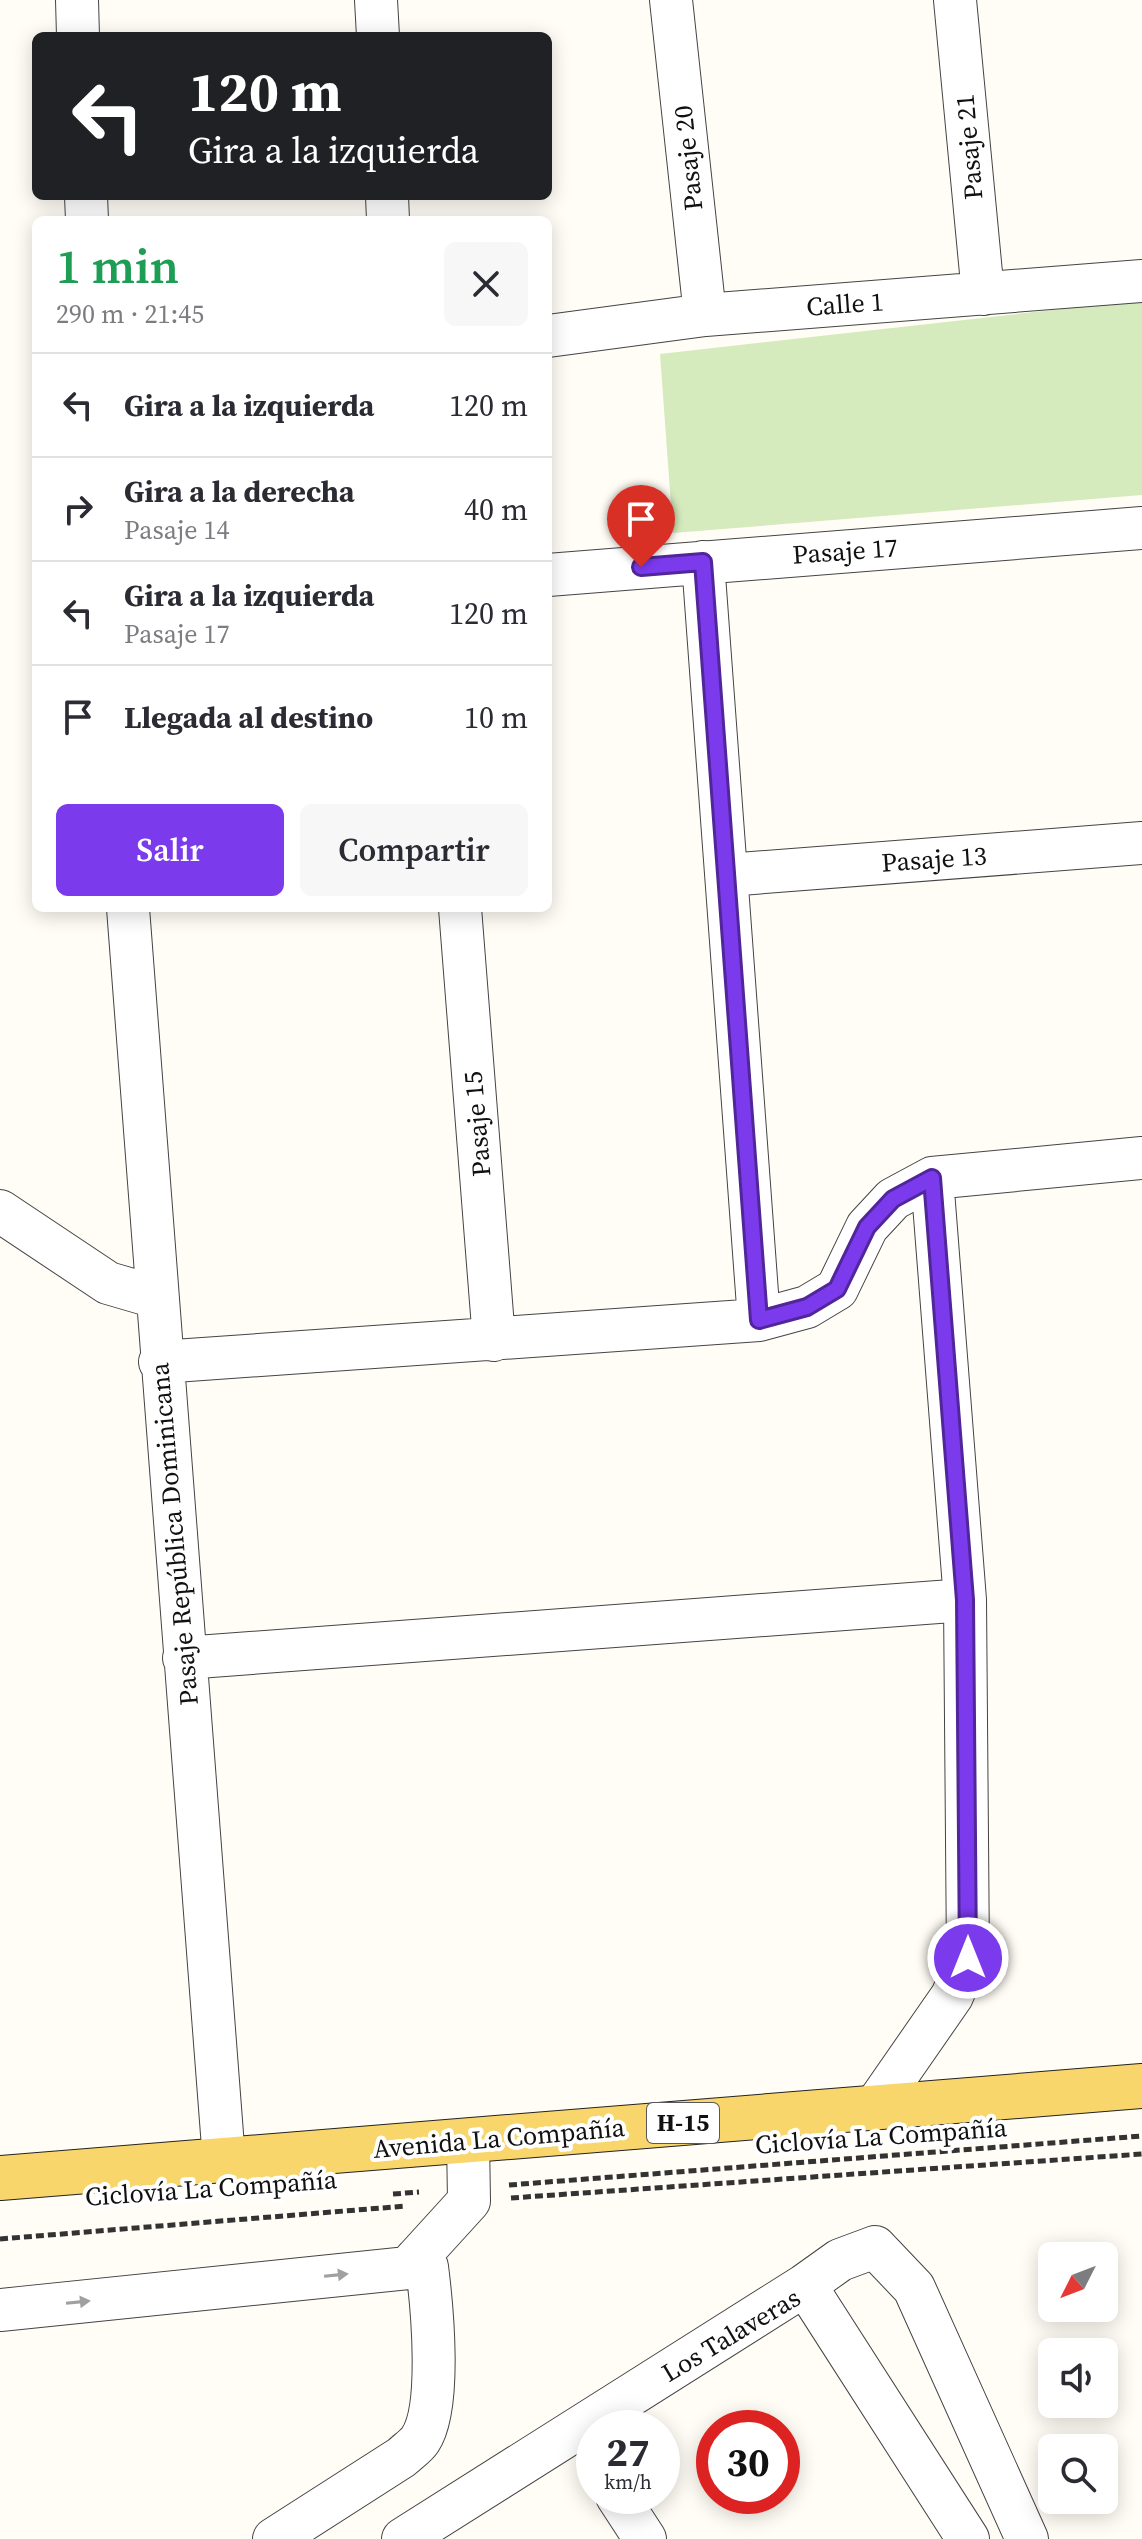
<!DOCTYPE html>
<html lang="es">
<head>
<meta charset="utf-8">
<style>
  :root { --surface:#fff; --page:#f7f7f7; --text:#2b2b33; --muted:#7c7c81; --line:#e1e1e2; --accent:#7c3aed }
  body { margin:0; font-family:"Source Serif 4",serif; background:var(--page); color:var(--text); height:100vh; display:flex; flex-direction:column; font-size:30px; white-space:nowrap }
  * { box-sizing:border-box; margin:0 }
  p { font-size:26px; color:var(--muted) }
  .icon { flex:none; width:44px; height:44px; fill:none; stroke:currentColor; stroke-width:2; stroke-linecap:round; stroke-linejoin:round }
  .map { position:relative; flex:1; overflow:hidden }
  .drawer { position:absolute; left:32px; top:216px; width:520px; height:696px; display:flex; flex-direction:column; background:var(--surface); border-radius:12px; box-shadow:0 4px 20px #0003 }
  .drawer>* { flex:none }
  .top-card { position:absolute; left:32px; top:32px; width:520px; height:168px; border-radius:12px; box-shadow:0 4px 20px #0003; background:#202124; color:#fff; overflow:hidden }
  .needle { width:52px; rotate:228deg }
  .buttons { position:absolute; left:1038px; top:2242px; display:grid; gap:16px }
  .buttons a { display:grid; place-items:center; width:80px; height:80px; border-radius:12px; background:var(--surface); box-shadow:0 4px 20px #0003; font-size:40px }
  .speed { position:absolute; left:576px; top:2410px; display:flex; gap:16px; font-size:40px; font-weight:700; text-align:center }
  .speed>* { display:grid; place-content:center; width:104px; height:104px; border-radius:50%; background:var(--surface); box-shadow:0 4px 20px #0003; line-height:1 }
  .speed small { font-size:20px; font-weight:400 }
  .speed .limit { border:12px solid #d22; background:#fff; color:#111 }
  .pin { position:absolute; display:grid; place-items:center; width:68px; height:68px; color:#fff; margin:-82px -34px; border-radius:50% 50% 50% 0; rotate:-45deg; box-shadow:0 0 8px #0007 }
  .pin .icon { rotate:45deg }
  .me { position:absolute; width:88px; margin:-44px; rotate:0deg; stroke-linejoin:round; filter:drop-shadow(0 0 6px #0008) }
  .turn { display:flex; align-items:center; gap:28px; height:168px; padding:0 24px; font-size:36px }
  .turn .icon { width:104px; height:104px; stroke-width:2.5 }
  .turn b { display:block; font-size:56px; line-height:68px }
  .round { display:grid; place-items:center; flex:none; width:84px; height:84px; border-radius:12px; background:var(--page) }
  .head { display:flex; align-items:center; justify-content:space-between; height:136px; padding:0 24px }
  h1 { font-size:48px; font-weight:600; line-height:60px; color:#1e9e55 }
  .button { display:flex; gap:16px; margin-top:auto; padding:16px 24px }
  .button a { flex:1; height:92px; border-radius:12px; background:var(--accent); color:#fff; font-size:32px; font-weight:600; line-height:92px; text-align:center }
  .button a+a { background:var(--page); color:var(--text) }
  ul { padding:0; list-style:none }
  li { display:flex; align-items:center; gap:24px; height:104px; padding:0 24px; border-top:2px solid var(--line) }
  li div { flex:1 }
  li b { display:block; font-size:30px }
  li em { font-style:normal }
  .map>svg:first-child { display:block }
  .green { fill:#d5ebbd }
  .lines { fill:none; stroke-linecap:round; stroke-linejoin:round }
  .minor-casing { stroke:#444; stroke-width:44 }
  .major-casing { stroke:#222; stroke-width:46 }
  .path { stroke:#333; stroke-width:5; stroke-dasharray:8 4; stroke-linecap:butt }
  .minor { stroke:#fff; stroke-width:42 }
  .major { stroke:#f9d66b; stroke-width:44 }
  .oneway { fill:#a0a0a0 }
  .route-casing { stroke:#51269a; stroke-width:20 }
  .route { stroke:#7c3aed; stroke-width:14 }
  .labels { text-anchor:middle; stroke-width:8; stroke-linejoin:round; paint-order:stroke }
  .shield { fill:#fff; stroke:#585858; stroke-width:2 }
  .shield-label { font-size:24px; font-weight:bold; fill:#111 }
  .street-label { font-size:26px; fill:#111; stroke:#fff }
</style>
</head>
<body>
<div class="map">
<svg width="1142" height="2539" viewBox="0 0 1142 2539">
  <rect width="100%" height="100%" fill="#fffdf5"/>
  <path class="green" d="M1142,300v195l-469,38 -13,-179z"/>
  <g class="lines">
    <g class="minor-casing">
      <path id="minor" d="M77,0l1,36
        M376,0l2,36
        M671,0l34,315
        M955,0l28,294
        M86,196l1,24
        M387,196l1,24
        M548,336l157,-21 437,-34
        M703,562l56,758
        M548,575l594,-47
        M727,875l415,-32
        M128,908l96,1252
        M460,908l34,432
        M0,1211l108,72 48,14
        M160,1362l599,-42 48,-13 30,-18 30,-62 26,-28 39,-21 210,-20
        M184,1658l781,-58
        M875,2107l77,-111 16,-38 -3,-358 -33,-422
        M805,2285l35,-25 35,-13 39,41 113,251
        M0,2310l408,-42 61,-67 -1,-61
        M617,2496l28,43
        M274,2539l128,-82c5,-5 14,-11 18,-17 22,-32 12,-134 7,-173l-11,-8
        M403,2539l402,-254 163,254"/>
    </g>
    <g class="major-casing">
      <path id="major" d="M0,2178l1142,-92"/>
    </g>
    <path class="path" d="M509,2185l633,-49
      M393,2194l26,-2
      M511,2198l631,-44
      M0,2239l406,-33"/>
    <use href="#minor" class="minor"/>
    <use href="#major" class="major"/>
  </g>
  <defs><path id="oneway-solid" d="M-6-.8H1V-3.2L6.5 0L1 3.2V.8H-6Z" transform="scale(2)"/></defs>
  <g class="oneway">
    <use href="#oneway-solid" transform="translate(336 2275) rotate(-6)"/>
    <use href="#oneway-solid" transform="translate(78 2302) rotate(-6)"/>
  </g>
  <g class="lines">
    <g class="route-casing">
      <path id="route" d="M641,567l62,-5 56,758 48,-13 30,-18 30,-62 26,-28 39,-21 33,422 3,358"/>
    </g>
    <use href="#route" class="route"/>
  </g>
  <g class="labels">
    <rect class="shield" x="647" y="2103" width="72" height="40" rx="6"/>
    <g class="shield-label">
      <text x="683" y="2131">H-15</text>
    </g>
    <g class="street-label">
      <text transform="translate(969 147) rotate(-95)" y="9">Pasaje 21</text>
      <text transform="translate(688 158) rotate(-96)" y="9">Pasaje 20</text>
      <text transform="translate(845 304) rotate(-4)" y="9">Calle 1</text>
      <text transform="translate(845 551) rotate(-4)" y="9">Pasaje 17</text>
      <text transform="translate(934 859) rotate(-4)" y="9">Pasaje 13</text>
      <text transform="translate(477 1124) rotate(-95)" y="9">Pasaje 15</text>
      <text transform="translate(174 1534) rotate(-95)" y="9">Pasaje República Dominicana</text>
      <text transform="translate(881 2136) rotate(-4)" y="9">Ciclovía La Compañía</text>
      <text transform="translate(499 2138) rotate(-5)" y="9">Avenida La Compañía</text>
      <text transform="translate(211 2188) rotate(-4)" y="9">Ciclovía La Compañía</text>
      <text transform="translate(731 2335) rotate(-31)" y="9">Los Talaveras</text>
    </g>
  </g>
</svg>
<div class="buttons">
<a><svg class="needle" viewBox="-14 -14 28 28"><path d="M0-13l5 13h-10z" fill="#e53935"/><path d="M0 13l5-13h-10z" fill="#7c7c81"/></svg></a>
<a><svg class="icon" aria-label="sound" viewBox="0 0 24 24"><path d="M4 9h4l5-4v14l-5-4H4zM17 9q2 3 0 6"/></svg></a>
<a><svg class="icon" aria-label="search" viewBox="0 0 24 24"><circle cx="10" cy="10" r="6"/><path d="M15 15l6 6"/></svg></a>
</div>
<div class="speed"><div>27<small>km/h</small></div><div class="limit">30</div></div>
<div class="pin" style="left:641px;top:567px;background:#d93025"><svg class="icon" aria-label="arrive" viewBox="0 0 24 24"><path d="M6 21V4h12l-3 4 3 4H6"/></svg></div>
<svg class="me" style="left:968px;top:1958px" viewBox="-20 -20 40 40"><circle r="17" fill="#7c3aed" stroke="#fff" stroke-width="3"/><path d="M0-11L8 9 0 5-8 9z" fill="#fff"/></svg>
<div class="top-card">
<div class="turn"><svg class="icon" aria-label="left" viewBox="0 0 24 24"><path d="M17 20v-9H6M10 6l-5 5 5 5"/></svg><div><b>120 m</b>Gira a la izquierda</div></div>
</div>
<section class="drawer">
<div class="head"><div><h1>1 min</h1><p>290 m · 21:45</p></div><a class="round"><svg class="icon" aria-label="close" viewBox="0 0 24 24"><path d="M6 6l12 12M18 6L6 18"/></svg></a></div>
<ul>
<li><svg class="icon" aria-label="left" viewBox="0 0 24 24"><path d="M17 20v-9H6M10 6l-5 5 5 5"/></svg><div><b>Gira a la izquierda</b></div><em>120 m</em></li>
<li><svg class="icon" aria-label="right" viewBox="0 0 24 24"><path d="M7 20v-9h11M14 6l5 5-5 5"/></svg><div><b>Gira a la derecha</b><p>Pasaje 14</p></div><em>40 m</em></li>
<li><svg class="icon" aria-label="left" viewBox="0 0 24 24"><path d="M17 20v-9H6M10 6l-5 5 5 5"/></svg><div><b>Gira a la izquierda</b><p>Pasaje 17</p></div><em>120 m</em></li>
<li><svg class="icon" aria-label="arrive" viewBox="0 0 24 24"><path d="M6 21V4h12l-3 4 3 4H6"/></svg><div><b>Llegada al destino</b></div><em>10 m</em></li>
</ul>
<div class="button"><a>Salir</a><a>Compartir</a></div>
</section>
</div>
</body>
</html>
